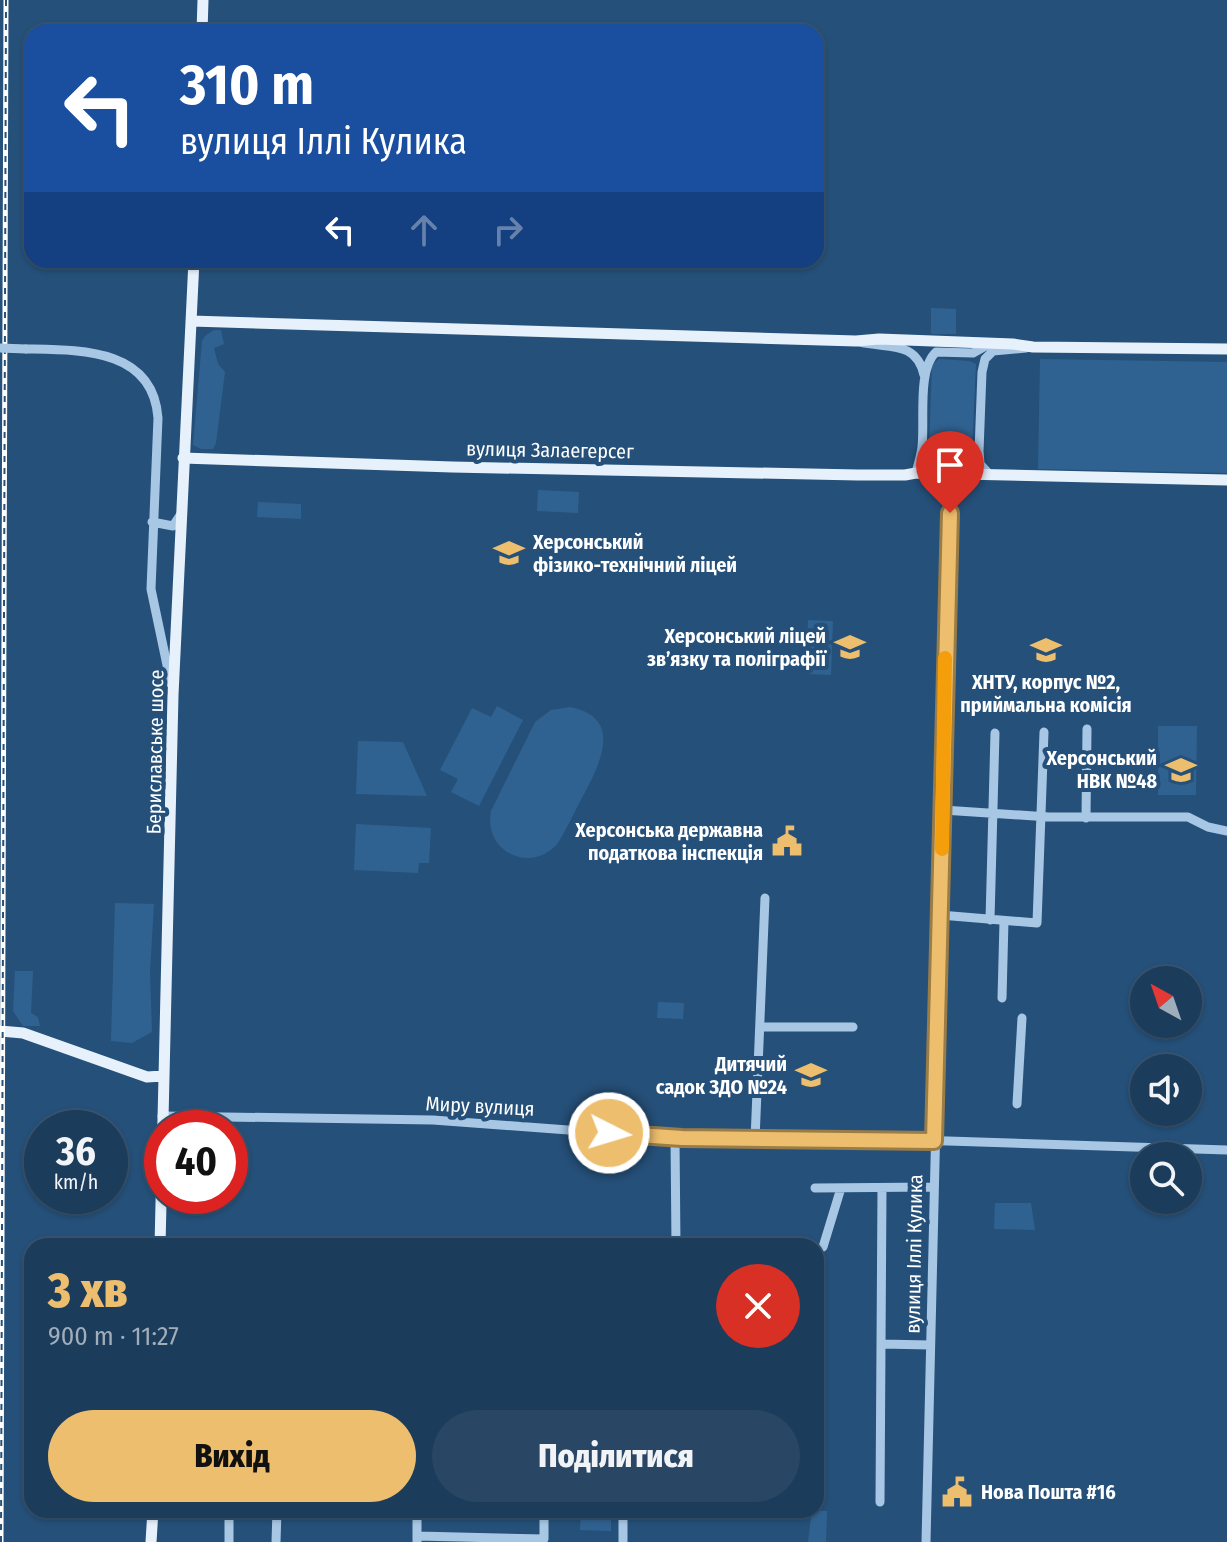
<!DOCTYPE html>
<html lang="uk">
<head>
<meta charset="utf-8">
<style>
  :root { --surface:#1c3c5b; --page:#294764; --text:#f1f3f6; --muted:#a0adbb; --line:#3a5671; --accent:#edbe6d }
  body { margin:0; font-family:"Fira Sans Condensed",sans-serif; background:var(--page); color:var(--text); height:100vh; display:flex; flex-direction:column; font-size:30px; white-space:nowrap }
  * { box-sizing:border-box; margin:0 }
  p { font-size:26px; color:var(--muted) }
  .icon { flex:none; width:44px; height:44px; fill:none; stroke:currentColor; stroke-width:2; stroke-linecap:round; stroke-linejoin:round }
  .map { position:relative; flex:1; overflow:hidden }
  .details { position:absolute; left:24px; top:1238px; width:800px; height:280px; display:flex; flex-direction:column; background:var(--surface); border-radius:24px; box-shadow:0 2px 6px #0004,0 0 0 2px var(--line) }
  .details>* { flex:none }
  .banner { position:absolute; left:24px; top:24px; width:800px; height:244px; border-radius:24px; box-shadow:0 2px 6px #0004,0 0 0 2px var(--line); background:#1a4fa0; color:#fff; overflow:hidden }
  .needle { width:52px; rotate:320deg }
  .controls { position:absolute; left:1130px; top:966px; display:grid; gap:16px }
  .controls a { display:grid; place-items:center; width:72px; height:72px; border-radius:50%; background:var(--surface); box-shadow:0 2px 6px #0004,0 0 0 2px var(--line); font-size:40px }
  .speed { position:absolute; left:24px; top:1110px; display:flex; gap:16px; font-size:40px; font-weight:700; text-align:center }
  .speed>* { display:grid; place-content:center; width:104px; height:104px; border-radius:50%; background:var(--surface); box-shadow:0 2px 6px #0004,0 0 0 2px var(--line); line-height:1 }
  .speed small { font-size:20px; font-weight:400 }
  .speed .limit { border:12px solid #d22; background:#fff; color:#111 }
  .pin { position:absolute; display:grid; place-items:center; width:68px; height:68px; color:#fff; margin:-82px -34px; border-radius:50% 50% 50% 0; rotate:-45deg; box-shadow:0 0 8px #0007 }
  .pin .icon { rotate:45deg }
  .me { position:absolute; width:88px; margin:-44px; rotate:95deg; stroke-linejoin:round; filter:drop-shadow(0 0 6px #0008) }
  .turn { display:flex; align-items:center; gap:28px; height:168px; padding:0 24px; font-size:36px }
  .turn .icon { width:104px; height:104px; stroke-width:2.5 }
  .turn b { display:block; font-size:56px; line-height:68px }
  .lanes { display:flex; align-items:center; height:76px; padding:0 24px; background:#0003; justify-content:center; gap:40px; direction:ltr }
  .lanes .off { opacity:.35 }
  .round { display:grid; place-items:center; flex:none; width:84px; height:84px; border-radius:42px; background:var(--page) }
  .overview { display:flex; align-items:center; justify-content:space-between; height:136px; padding:0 24px }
  h1 { font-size:48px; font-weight:800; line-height:60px; color:var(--accent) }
  .button { display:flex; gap:16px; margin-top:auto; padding:16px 24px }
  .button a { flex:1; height:92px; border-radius:48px; background:var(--accent); color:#111; font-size:32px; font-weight:800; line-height:92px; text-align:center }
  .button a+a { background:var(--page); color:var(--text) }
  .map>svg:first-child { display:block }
  .green { fill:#306291 }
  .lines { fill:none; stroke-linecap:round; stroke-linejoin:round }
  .minor { stroke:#a8c7e4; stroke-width:9 }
  .major { stroke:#e7f1fc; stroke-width:11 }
  .rail-casing { stroke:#fff; stroke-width:5 }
  .rail { stroke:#255079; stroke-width:2; stroke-dasharray:6; stroke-linecap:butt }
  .minor-bridge { stroke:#a8c7e4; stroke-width:9 }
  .route-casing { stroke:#9a7c47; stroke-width:20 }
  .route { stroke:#edbe6d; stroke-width:14 }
  .slow { stroke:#f59e0b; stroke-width:14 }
  .labels { text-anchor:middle; stroke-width:8; stroke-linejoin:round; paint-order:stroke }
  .street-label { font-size:20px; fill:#fff; stroke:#255079 }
  .poi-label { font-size:20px; font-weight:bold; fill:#fff; stroke:#255079; text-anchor:end }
</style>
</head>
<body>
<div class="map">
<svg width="1227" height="1542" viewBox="0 0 1227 1542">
  <rect width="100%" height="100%" fill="#255079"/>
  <path class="green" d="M931,308l25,1v25h-25z
    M214,330h7l3,14 -10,4 4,16 7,8 -9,71 -3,6h-12l-8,-4 9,-104 3,-5z
    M939,359l31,2 6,3 -4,87 -4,5 -33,-1 -6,-4 3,-86z
    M1040,359l187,3v111l-189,-4z
    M538,490l41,2 -1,21 -41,-2z
    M258,502l43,2v15l-44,-2z
    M808,620l25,1 -2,54 -25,-1z
    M497,706l26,14 -44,86 -28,-14 7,-13 -18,-9 32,-62 19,9z
    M570,707c56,11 28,60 12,91 -8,15 -15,30 -24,45 -27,32 -75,9 -67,-32l44,-89 16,-12z
    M1158,726h39l-1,69h-38z
    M358,741l45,1 24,54 -71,-2z
    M356,824l75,4 -2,35h-10l-1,10 -64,-3z
    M115,903l39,1 -4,68 2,60 -20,11 -21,-2z
    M15,971h18l-2,42 7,4 2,9h-17l-10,-15z
    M658,1002l26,1 -1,16 -26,-1z
    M995,1203h36l4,27 -41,-1z
    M581,1510h30v21l-31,-1z
    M812,1510l15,1 -1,31h-18z"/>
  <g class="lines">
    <path class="minor" d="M859,342c29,7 57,-2 65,33
      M26,349c54,1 127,-1 132,69l-7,171 20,95
      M916,473c2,-9 5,-17 6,-26 3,-25 -5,-78 14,-95l37,1 16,-9
      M916,473l17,-10h38
      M990,475l-10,-11 -1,-13 3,-79 3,-13 8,-8 33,-3
      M152,522l21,4 8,-12
      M943,810l106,7h139l20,10 19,4
      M1086,818l1,-89
      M940,915l97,8 7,-191
      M990,920l5,-187
      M1002,998l2,-77
      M760,1027h93
      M1017,1104l5,-86
      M162,1116l271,4 242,18 242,2 310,10
      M675,1138l1,108
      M755,1140l10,-242
      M815,1188l119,-1
      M823,1247l18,-59
      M881,1344l49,1
      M880,1502l2,-314
      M417,1536l127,3v-29
      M229,1542v-32
      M276,1542l1,-32
      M417,1542v-32
      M623,1542v-32
      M926,1542l25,-1054"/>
    <path class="major" d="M202,32l1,-32
      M191,321l665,20 23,-2 134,5 20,3 194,2
      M183,458l269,9 406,8h47l11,-2 311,7
      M0,1031l23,2 124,44 16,-1
      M160,1246l13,-551 21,-435
      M151,1542l2,-32"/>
    <g class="rail-casing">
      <path id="rail" d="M1,1542l5,-1542"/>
    </g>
    <use href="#rail" class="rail"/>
    <path class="minor-bridge" d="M0,348l26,1"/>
  </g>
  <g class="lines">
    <g class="route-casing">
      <path id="route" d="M609,1133l73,5 252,3 16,-628"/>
    </g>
    <use href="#route" class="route"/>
    <path class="slow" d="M942,849l3,-191"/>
  </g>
  <defs>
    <g id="university-bare" transform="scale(2.4)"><path d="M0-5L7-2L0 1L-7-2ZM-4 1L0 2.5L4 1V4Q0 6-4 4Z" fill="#edbe6d" stroke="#255079" stroke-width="2.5" paint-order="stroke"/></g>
    <g id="school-bare" transform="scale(2.4)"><path d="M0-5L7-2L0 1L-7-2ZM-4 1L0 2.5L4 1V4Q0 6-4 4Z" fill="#edbe6d" stroke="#255079" stroke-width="2.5" paint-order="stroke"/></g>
    <g id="civic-bare" transform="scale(2.4)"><path d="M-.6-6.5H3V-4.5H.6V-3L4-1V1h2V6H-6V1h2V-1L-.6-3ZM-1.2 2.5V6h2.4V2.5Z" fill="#edbe6d" stroke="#255079" stroke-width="2.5" paint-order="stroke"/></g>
  </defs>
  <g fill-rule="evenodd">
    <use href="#university-bare" x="509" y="553"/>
    <use href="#university-bare" x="850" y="647"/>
    <use href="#university-bare" x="1046" y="650"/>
    <use href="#school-bare" x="1181" y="770"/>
    <use href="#civic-bare" x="787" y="841"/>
    <use href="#school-bare" x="811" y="1075"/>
    <use href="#civic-bare" x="957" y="1492"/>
  </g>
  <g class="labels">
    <g class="street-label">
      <text transform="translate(550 450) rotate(1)" y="7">вулиця Залаегерсег</text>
      <text transform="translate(155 752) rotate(-89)" y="7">Бериславське шосе</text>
      <text transform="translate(480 1106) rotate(3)" y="7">Миру вулиця</text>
      <text transform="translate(914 1254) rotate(-89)" y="7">вулиця Іллі Кулика</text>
    </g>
    <g class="poi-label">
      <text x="533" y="549" text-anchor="start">Херсонський<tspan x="533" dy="23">фізико-технічний ліцей</tspan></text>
      <text x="826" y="643">Херсонський ліцей<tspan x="826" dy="23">зв’язку та поліграфії</tspan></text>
      <text x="1046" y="689" text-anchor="middle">ХНТУ, корпус №2,<tspan x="1046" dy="23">приймальна комісія</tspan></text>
      <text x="1157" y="765">Херсонський<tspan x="1157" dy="23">НВК №48</tspan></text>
      <text x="763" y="837">Херсонська державна<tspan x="763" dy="23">податкова інспекція</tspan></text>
      <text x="787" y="1071">Дитячий<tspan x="787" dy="23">садок ЗДО №24</tspan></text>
      <text x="981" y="1499" text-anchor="start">Нова Пошта #16</text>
    </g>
  </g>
</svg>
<div class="controls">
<a><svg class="needle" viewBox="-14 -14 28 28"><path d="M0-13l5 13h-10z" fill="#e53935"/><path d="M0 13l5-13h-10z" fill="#a0adbb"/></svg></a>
<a><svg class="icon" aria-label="sound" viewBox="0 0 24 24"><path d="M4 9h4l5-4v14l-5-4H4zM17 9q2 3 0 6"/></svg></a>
<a><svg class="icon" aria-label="search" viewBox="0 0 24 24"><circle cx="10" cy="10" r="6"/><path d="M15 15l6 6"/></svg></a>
</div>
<div class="speed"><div>36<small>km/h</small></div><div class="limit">40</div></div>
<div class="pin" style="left:950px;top:513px;background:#d93025"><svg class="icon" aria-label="arrive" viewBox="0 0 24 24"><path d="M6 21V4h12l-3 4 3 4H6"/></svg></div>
<svg class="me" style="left:609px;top:1133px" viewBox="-20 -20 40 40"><circle r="17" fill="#edbe6d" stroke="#fff" stroke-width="3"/><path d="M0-11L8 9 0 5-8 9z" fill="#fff"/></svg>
<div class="banner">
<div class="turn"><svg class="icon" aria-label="left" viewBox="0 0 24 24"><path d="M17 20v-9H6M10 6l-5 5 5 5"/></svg><div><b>310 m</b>вулиця Іллі Кулика</div></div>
<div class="lanes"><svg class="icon" aria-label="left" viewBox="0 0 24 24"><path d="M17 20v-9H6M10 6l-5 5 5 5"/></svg><svg class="icon off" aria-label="ahead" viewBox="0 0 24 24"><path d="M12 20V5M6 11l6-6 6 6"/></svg><svg class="icon off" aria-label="right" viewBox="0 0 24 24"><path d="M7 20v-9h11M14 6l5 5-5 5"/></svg></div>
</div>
<section class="details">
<div class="overview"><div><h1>3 хв</h1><p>900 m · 11:27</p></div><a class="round" style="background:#d93025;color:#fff"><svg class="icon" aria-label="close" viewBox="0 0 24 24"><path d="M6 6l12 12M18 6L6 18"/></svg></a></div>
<div class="button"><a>Вихід</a><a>Поділитися</a></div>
</section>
</div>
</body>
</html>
